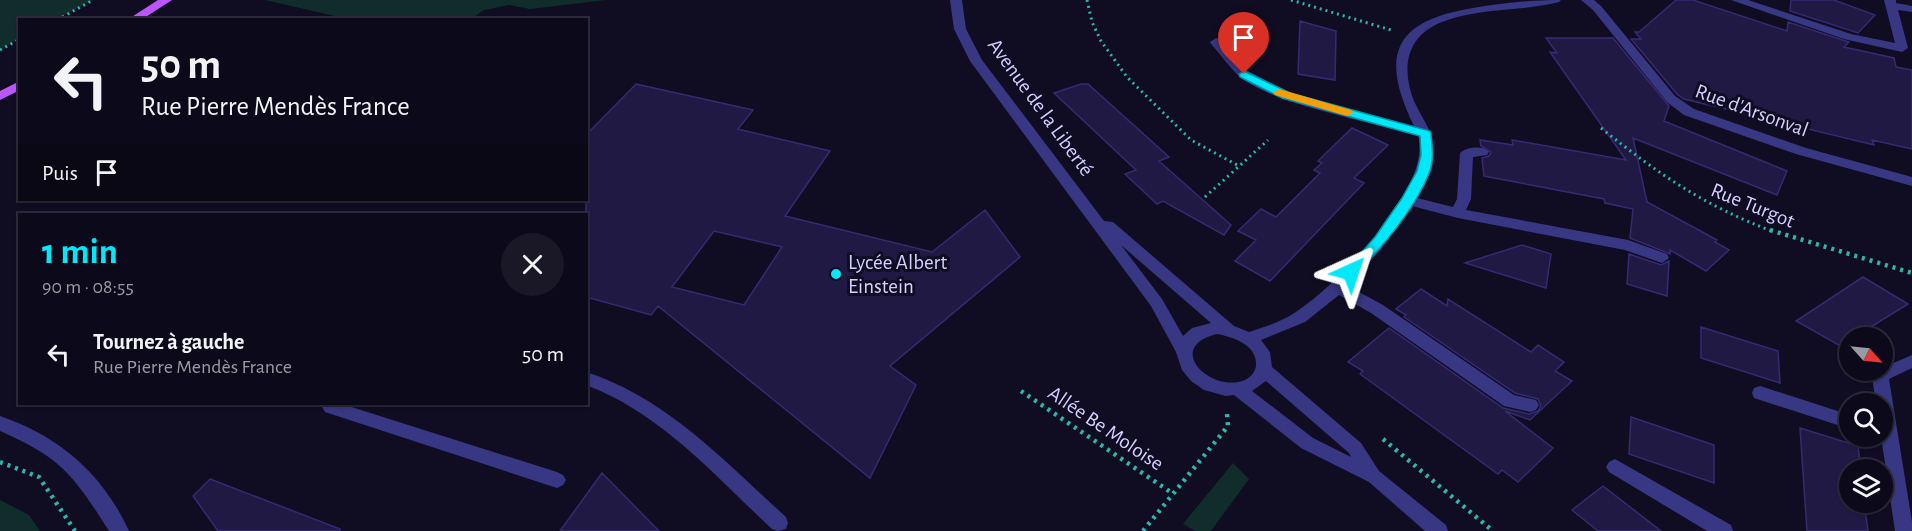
<!DOCTYPE html>
<html lang="fr">
<head>
<meta charset="utf-8">
<style>
  :root { --surface:#0c0a1a; --page:#1a1827; --text:#f1f3f6; --muted:#9a9aa2; --line:#2c2b39; --accent:#00e8fa }
  body { margin:0; font-family:"Alegreya Sans",sans-serif; background:var(--page); color:var(--text); height:100vh; display:flex; flex-direction:column; font-size:22px; white-space:nowrap }
  * { box-sizing:border-box; margin:0 }
  p { font-size:20px; color:var(--muted) }
  .icon { flex:none; width:33px; height:33px; fill:none; stroke:currentColor; stroke-width:2; stroke-linecap:round; stroke-linejoin:round }
  .map { position:relative; flex:1; overflow:hidden }
  .drawer { position:absolute; left:18px; top:213px; width:570px; height:192px; display:flex; flex-direction:column; background:var(--surface); border-radius:0px; box-shadow:0 2px 4px #0004,0 0 0 2px var(--line) }
  .drawer>* { flex:none }
  .guide { position:absolute; left:18px; top:18px; width:570px; height:183px; border-radius:0px; box-shadow:0 2px 4px #0004,0 0 0 2px var(--line); background:#0c0a1a; color:var(--text); overflow:hidden }
  .needle { width:39px; rotate:117deg }
  .buttons { position:absolute; left:1839px; top:327px; display:grid; gap:12px }
  .buttons a { display:grid; place-items:center; width:54px; height:54px; border-radius:50%; background:var(--surface); box-shadow:0 2px 4px #0004,0 0 0 2px var(--line); font-size:30px }
  .pin { position:absolute; display:grid; place-items:center; width:51px; height:51px; color:#fff; margin:-62px -26px; border-radius:50% 50% 50% 0; rotate:-45deg; box-shadow:0 0 6px #0007 }
  .pin .icon { rotate:45deg }
  .me { position:absolute; width:66px; margin:-33px; rotate:42deg; stroke-linejoin:round; filter:drop-shadow(0 0 4px #0008) }
  .turn { display:flex; align-items:center; gap:21px; height:126px; padding:0 24px; font-size:27px }
  .turn .icon { width:78px; height:78px; stroke-width:2.5 }
  .turn b { display:block; font-size:42px; line-height:51px }
  .then { display:flex; align-items:center; height:57px; padding:0 24px; background:#0003; gap:12px; font-size:22px }
  .round { display:grid; place-items:center; flex:none; width:63px; height:63px; border-radius:32px; background:var(--page) }
  .summary { display:flex; align-items:center; justify-content:space-between; height:102px; padding:0 24px }
  h1 { font-size:36px; font-weight:700; line-height:45px; color:var(--accent) }
  ul { padding:0; list-style:none }
  li { display:flex; align-items:center; gap:18px; height:78px; padding:0 24px }
  li div { flex:1 }
  li b { display:block; font-size:22px }
  li em { font-style:normal }
  .map>svg:first-child { display:block }
  .green { fill:#102d2b }
  .building { fill:#201944; stroke:#362a71; stroke-width:1.5; fill-rule:evenodd }
  .lines { fill:none; stroke-linecap:round; stroke-linejoin:round }
  .path-far1 { stroke:#2bb7ab; stroke-width:3; stroke-dasharray:2 4; stroke-linecap:butt }
  .path { stroke:#2bb7ab; stroke-width:4.5; stroke-dasharray:3 5; stroke-linecap:butt }
  .minor { fill:#383783; fill-rule:evenodd }
  .major { fill:#bb56ff; fill-rule:evenodd }
  .route { fill:#00e8fa; stroke:#0097a2; stroke-width:1.5 }
  .slow { fill:#f59e0b }
  .poi-dot { fill:#00e8fa; stroke:#100d23; stroke-width:2 }
  .labels { text-anchor:middle; stroke-width:6; stroke-linejoin:round; paint-order:stroke }
  .street-label { font-size:21px; fill:#d3cfff; stroke:#100d23 }
  .poi-label { font-size:21px; fill:#d3cfff; stroke:#100d23; text-anchor:start }
</style>
</head>
<body>
<div class="map">
<svg width="1912" height="531" viewBox="0 0 1912 531">
  <rect width="100%" height="100%" fill="#100d23"/>
  <path class="green" d="M0,0h93l-36,19 -37,1 -1,19 -19,11z
    M265,0h341l-76,9 -21,-4 -25,5 -13,9h-123z
    M1233,463l16,16 -38,52h-16l-12,-7z
    M0,500l29,15 11,16h-40z"/>
  <path class="building" d="M1676,0h17l94,31 1,-9 61,20 -5,5 50,11 2,9 16,3v79l-40,-9 2,5 -190,-46 -7,-5 -46,-55h10l-6,-7h4z
    M1791,0h43l41,15 -17,18 -68,-22z
    M1300,21l36,10 -1,49 -37,-6z
    M1546,38h67l56,68 -5,15 123,50 -10,24 -144,-57 14,64 70,38 -2,2 14,8 -23,21 -36,-21v4l-40,-16 3,-29 -28,-6 -1,-4 -120,-23 -2,-18 7,-2 2,-4 -10,-6 -1,-6 33,5 -1,-5 114,20 -76,-108 7,1z
    M636,84l117,26 -15,19 92,22 -45,65 147,36 53,-42 35,47 -130,109 26,19 -46,93 -212,-172 -7,9 -65,-18v-162zM714,231l68,16 -38,58 -72,-18z
    M1081,84h7l81,73 -10,4 72,64 -7,10 -61,-34 -6,3 -32,-30 11,-4 -82,-77z
    M1352,128l36,17 -34,33 10,5 -94,98 -35,-20 21,-21 -18,-9 23,-22 15,8 44,-44 -6,-3 8,-7 -4,-2z
    M1522,245l29,9 -5,34 -81,-25z
    M1629,254l32,11 8,-4 -2,35 -40,-12z
    M1863,277l45,27 -39,24 2,1 -12,9h-9v7l-6,3 -48,-27z
    M1421,289l26,17 1,-7 83,53 7,-7 26,17 -9,9 17,10 -42,39 -25,-9 48,37 -35,34 -16,-12 -4,4 -138,-100 3,-3 -15,-9 41,-34 114,80 26,6 9,-3 3,-5 -3,-7 -23,-6 -111,-76 2,-2 -10,-6z
    M1701,327l77,24 2,32 -79,-25z
    M1631,417l83,28v38l-85,-29z
    M1800,428l58,18 3,24h-11v32h14l4,29h-61z
    M602,473l57,58h-99z
    M210,479l130,50v2h-122l-25,-35z
    M1603,486l58,45h-63l-26,-21z"/>
  <g class="lines">
    <path class="path-far1" d="M1087,0l5,22 9,19 26,36 64,63 48,26
      M1291,0l100,30
      M57,20l36,-20
      M0,50l20,-11
      M1601,128c59,47 102,77 173,104
      M1205,197l63,-57"/>
    <path class="path" d="M1770,230l142,43
      M1021,391l151,102
      M1383,439l110,92
      M0,462l39,15 36,54
      M1143,531l85,-105 -1,-12"/>
    <path class="minor" d="M950,0h12l4,29 16,31 122,161 9,1 121,104 15,6c16,-5 32,-10 47,-20 41,-27 137,-124 122,-177 -44,-12 -147,-31 -179,-59 -10,-9 -18,-21 -27,-31l-2,-3 6,-4 4,1 28,32 42,22 124,33c-35,-72 -20,-105 59,-118 29,-5 58,-8 88,-8l-2,2c-38,10 -80,5 -117,20 -36,14 -41,46 -28,79 7,16 18,28 19,45 2,18 -8,36 -16,52l36,9 4,-8 3,-46c6,-6 23,-8 29,-1l-2,3 -14,2 -2,42 -5,11 162,30 39,14 2,4 -7,5 -37,-13 -167,-32 -46,-12 -31,43 -33,37 35,19 131,90 22,5 3,5 -3,5 -6,2 -26,-6 -133,-93 -32,-18 -34,27 -44,18 9,12 2,15 89,76 18,28 67,54 2,6h-23l-56,-49 -68,-34 -67,-53 -8,1 -22,-6 -13,-9 -9,-11 -6,-18 -25,-46 -181,-245 -16,-32zM1121,245l90,78 -19,5 -9,8 -21,-37zM1217,334c16,3 41,11 39,32 -1,6 -5,11 -11,14 -34,14 -82,-33 -28,-46zM1266,381l83,72 2,4 -38,-19 -61,-47z
      M1581,0h13l7,6 74,90 19,13 112,39 106,29v9l-116,-32 -112,-39 -17,-13 -74,-92z
      M1731,0h17l103,34 44,9 -11,-43h12v3l16,3v6l-14,-2 10,38 -6,4 -58,-13z
      M1912,355v13l-23,11 23,143v9h-17l-14,-95h1v-32h-6l-4,-28 2,-5 8,-1v-2z
      M586,372c81,26 139,90 200,145l2,6 -2,6 -8,2 -6,-2c-57,-53 -111,-116 -186,-144z
      M1760,386l90,29v14l-96,-31 -2,-5 2,-5z
      M324,404h18l215,68 6,3 3,5 -3,5 -6,3 -232,-76 -3,-5z
      M0,416c59,20 103,58 129,115h-20c-35,-55 -47,-73 -109,-100z
      M1615,459l116,66 2,6h-26l-98,-59 -3,-5 3,-5z"/>
    <path class="major" d="M158,0h14l-31,20h-14z
      M20,81v9l-20,10v-9z"/>
  </g>
  <path class="route" d="M1244,71l46,22 140,38 1,3c1,12 3,25 -1,37 -15,39 -47,74 -74,104h-10l-2,-3 31,-35 27,-39 15,-27 4,-16 -1,-19 -138,-38 -42,-21 -1,-3z"/>
  <path class="slow" d="M1279,89l72,21 2,3 -6,3 -72,-21 -2,-2z"/>
  <circle class="poi-dot" cx="836" cy="274" r="6"/>
  <g class="labels">
    <g class="street-label">
      <text transform="translate(1041 107) rotate(54)" y="7">Avenue de la Liberté</text>
      <text transform="translate(1752 110) rotate(20)" y="7">Rue d'Arsonval</text>
      <text transform="translate(1753 205) rotate(22)" y="7">Rue Turgot</text>
      <text transform="translate(1106 428) rotate(34)" y="7">Allée Be Moloise</text>
    </g>
    <g class="poi-label">
      <text x="848" y="269">Lycée Albert<tspan x="848" dy="24">Einstein</tspan></text>
    </g>
  </g>
</svg>
<div class="buttons">
<a><svg class="needle" viewBox="-14 -14 28 28"><path d="M0-13l5 13h-10z" fill="#e53935"/><path d="M0 13l5-13h-10z" fill="#9a9aa2"/></svg></a>
<a><svg class="icon" aria-label="search" viewBox="0 0 24 24"><circle cx="10" cy="10" r="6"/><path d="M15 15l6 6"/></svg></a>
<a><svg class="icon" aria-label="layers" viewBox="0 0 24 24"><path d="M12 4l9 5-9 5-9-5zM3 14l9 5 9-5"/></svg></a>
</div>
<div class="pin" style="left:1244px;top:74px;background:#d93025"><svg class="icon" aria-label="arrive" viewBox="0 0 24 24"><path d="M6 21V4h12l-3 4 3 4H6"/></svg></div>
<svg class="me" style="left:1351px;top:272px" viewBox="-20 -20 40 40"><path d="M0-17L14 15 0 8-14 15z" fill="#00e8fa" stroke="#fff" stroke-width="4"/></svg>
<div class="guide">
<div class="turn"><svg class="icon" aria-label="left" viewBox="0 0 24 24"><path d="M17 20v-9H6M10 6l-5 5 5 5"/></svg><div><b>50 m</b>Rue Pierre Mendès France</div></div>
<div class="then">Puis<svg class="icon" aria-label="arrive" viewBox="0 0 24 24"><path d="M6 21V4h12l-3 4 3 4H6"/></svg></div>
</div>
<section class="drawer">
<div class="summary"><div><h1>1 min</h1><p>90 m · 08:55</p></div><a class="round"><svg class="icon" aria-label="close" viewBox="0 0 24 24"><path d="M6 6l12 12M18 6L6 18"/></svg></a></div>
<ul>
<li><svg class="icon" aria-label="left" viewBox="0 0 24 24"><path d="M17 20v-9H6M10 6l-5 5 5 5"/></svg><div><b>Tournez à gauche</b><p>Rue Pierre Mendès France</p></div><em>50 m</em></li>
</ul>
</section>
</div>
</body>
</html>
